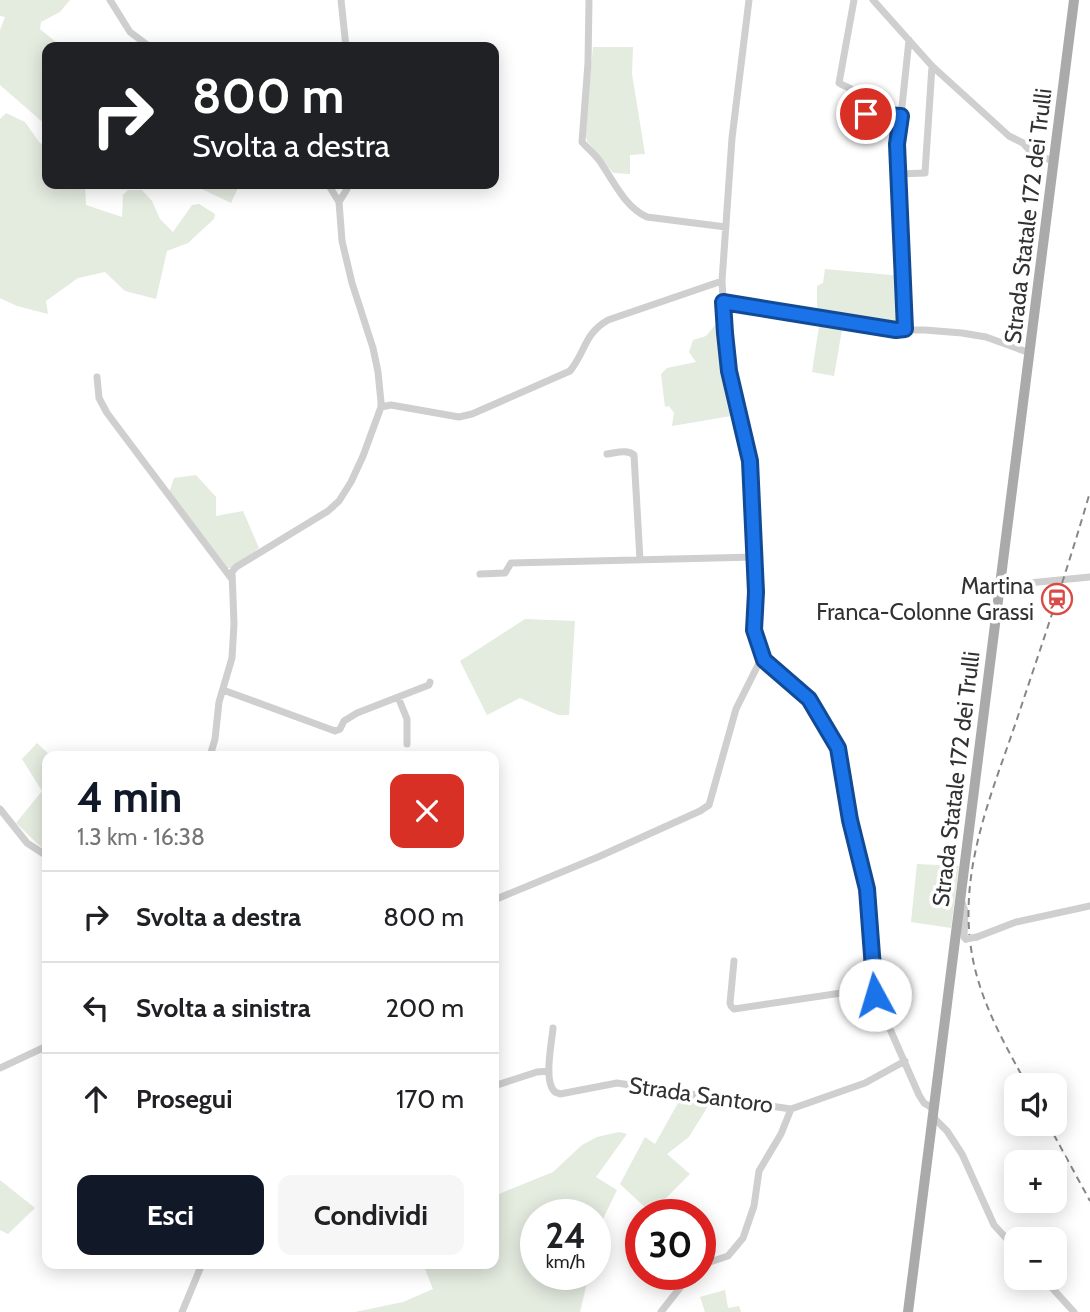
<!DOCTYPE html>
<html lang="it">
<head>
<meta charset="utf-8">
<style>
  :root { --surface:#fff; --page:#f6f6f6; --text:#202124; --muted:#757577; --line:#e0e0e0; --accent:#111827 }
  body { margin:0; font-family:Cabin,sans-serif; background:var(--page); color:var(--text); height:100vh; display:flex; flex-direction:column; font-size:26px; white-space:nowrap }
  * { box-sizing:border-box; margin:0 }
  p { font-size:23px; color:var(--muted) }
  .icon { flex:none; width:38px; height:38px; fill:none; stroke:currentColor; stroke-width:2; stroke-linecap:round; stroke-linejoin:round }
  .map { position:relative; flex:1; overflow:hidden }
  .side { position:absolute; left:42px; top:751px; width:457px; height:518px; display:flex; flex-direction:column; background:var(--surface); border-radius:14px; box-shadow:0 4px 18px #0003 }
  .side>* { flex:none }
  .banner { position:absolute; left:42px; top:42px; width:457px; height:147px; border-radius:14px; box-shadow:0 4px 18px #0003; background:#202124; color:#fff; overflow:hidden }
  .tools { position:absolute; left:1004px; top:1073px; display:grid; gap:14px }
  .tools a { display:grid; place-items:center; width:63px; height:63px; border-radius:14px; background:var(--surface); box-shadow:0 4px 18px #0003; font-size:35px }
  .speed { position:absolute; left:520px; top:1199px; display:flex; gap:14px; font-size:35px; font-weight:700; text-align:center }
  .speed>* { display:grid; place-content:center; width:91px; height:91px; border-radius:50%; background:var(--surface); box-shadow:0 4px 18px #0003; line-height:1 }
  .speed small { font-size:18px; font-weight:400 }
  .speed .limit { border:10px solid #d22; background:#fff; color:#111 }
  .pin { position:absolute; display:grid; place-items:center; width:60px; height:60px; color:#fff; margin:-30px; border:4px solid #fff; border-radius:50%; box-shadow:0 2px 7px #0007 }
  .me { position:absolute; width:77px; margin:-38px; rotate:354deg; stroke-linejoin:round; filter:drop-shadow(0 0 5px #0008) }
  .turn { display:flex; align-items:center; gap:24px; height:147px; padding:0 35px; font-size:32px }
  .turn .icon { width:91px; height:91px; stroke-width:2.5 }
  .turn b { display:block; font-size:49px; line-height:60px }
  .round { display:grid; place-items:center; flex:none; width:74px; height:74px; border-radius:14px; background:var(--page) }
  .head { display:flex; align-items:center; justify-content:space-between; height:119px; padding:0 35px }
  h1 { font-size:42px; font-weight:700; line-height:52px; color:var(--accent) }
  .cta { display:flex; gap:14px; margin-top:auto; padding:14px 35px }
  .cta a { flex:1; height:80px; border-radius:14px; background:var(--accent); color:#fff; font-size:28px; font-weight:700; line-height:80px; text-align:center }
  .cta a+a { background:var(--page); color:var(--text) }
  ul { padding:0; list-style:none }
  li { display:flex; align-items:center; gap:21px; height:91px; padding:0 35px; border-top:2px solid var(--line) }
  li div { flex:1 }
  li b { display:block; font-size:26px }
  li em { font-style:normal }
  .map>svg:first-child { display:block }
  .green { fill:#e4ebdf }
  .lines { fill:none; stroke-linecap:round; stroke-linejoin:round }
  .minor { stroke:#cfcfcf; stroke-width:7 }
  .major { stroke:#aaa; stroke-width:10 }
  .rail { stroke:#878787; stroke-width:2; stroke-dasharray:7 5; stroke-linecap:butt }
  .minor-bridge { stroke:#cfcfcf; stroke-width:7 }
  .route-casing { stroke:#114b97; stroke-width:18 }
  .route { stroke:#1a73e8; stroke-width:12 }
  .labels { text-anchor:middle; stroke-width:7; stroke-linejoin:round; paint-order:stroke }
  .street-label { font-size:23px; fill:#323232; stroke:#fff }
  .poi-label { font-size:23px; fill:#323232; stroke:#fff; text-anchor:end }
</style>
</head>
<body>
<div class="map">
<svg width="1090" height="1312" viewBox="0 0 1090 1312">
  <rect width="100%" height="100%" fill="#fff"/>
  <path class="green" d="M0,0h70l-10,12 -19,10 -1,7 22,18h-15v79l-47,-41v-55l5,-13 -5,-1z
    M593,47h40l-1,27 13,80 -15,1v19l-17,-1 -26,-32 -2,-10z
    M6,113l19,9 14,20 8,6v36h38l1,21 36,12 1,-22 5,-5h14l10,11 8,18 13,13 19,-27 7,-1 16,10 -1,5 -26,24 -21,8 -11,48 -31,-8 -20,-19 -27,6 -32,23 2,13 -31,-8 -17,-8v-179z
    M191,184h49l-9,19z
    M825,269l77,7 1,52 -60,-4 -9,52 -22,-4 8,-52 -3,-6v-28l6,-3z
    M722,317l15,98 -65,11 2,-13 -5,-7 -4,1 -4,-33 6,-6 29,-6 -7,-10 4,-12 13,-4z
    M196,475l20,22v19l27,-5 16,37 -27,20h-5l-58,-75 5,-15z
    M525,619l50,2 -6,94h-11l-38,-17 -33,17 -27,-54z
    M37,743l14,13h-4v95l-4,-2 -27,-26 26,-32 -20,-32z
    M917,864l42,2 -8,62 -40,-6z
    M683,1094l30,4 -24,39 -22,17 23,20 -39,39 -31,-29 25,-47 10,7z
    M619,1132l8,2 -31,43 21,13 -15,31 -7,29v-36h-59v60h53l-9,38h-225l48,-10 30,-13 -10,-25h71v-68l59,-24 29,-27 15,-8z
    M0,1180l35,28 -27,26 -8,-4z
    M725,1290l3,18 11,-2 2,6h-36l-5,-15z"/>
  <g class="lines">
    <path class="minor" d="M110,0l20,32 20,15
      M341,0l5,47
      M589,0l-1,63 -6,79c6,7 14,13 19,21 13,19 24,44 46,54l79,10
      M749,0l-17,138 -10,143 3,52 4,38 12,47 9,43 5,96 1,34 -2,39 10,30 45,39 29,49 12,72 17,69 8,106 44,100 5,8 10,6
      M854,0l-15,83c5,3 12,5 16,9 6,6 7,15 11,22l35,2 -4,28 1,30 27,-1 7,-107
      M873,0l59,66 77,70 14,7 12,14 19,3
      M901,116l8,-76
      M898,174l7,155
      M339,202l8,-13 1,-5
      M723,302l173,28h29l37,3 24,4 44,16
      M97,377l2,21 8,15 124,165
      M381,407l10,-2 68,12 13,-3 98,-43c16,-20 14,-37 38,-51l114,-39
      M607,454c9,-1 20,-5 27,1l6,105
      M480,574l25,-1 6,-10 244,-6
      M999,586l91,-9
      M223,690l112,41 5,-2 4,-8 13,-8 72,-28 1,-3
      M398,697l9,22v25
      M210,756l5,-17 4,-37 13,-44 2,-34 -2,-52 4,-5 92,-56 11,-10 12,-19 12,-26 18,-49v-5l-3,-30 -5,-24 -21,-65 -10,-42 -3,-39 -11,-18
      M0,809l27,34 20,13
      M494,900l104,-43 102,-46 9,-6 27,-96 23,-46 5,-3
      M962,902l3,9 -1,26 2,2
      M977,937l39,-15 74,-16
      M734,961l-4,42 1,3 3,3 141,-21
      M553,1028c-1,14 -10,54 2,64 1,1 4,1 5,2l57,-11 174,26 74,-26 40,-22
      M0,1068l47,-22
      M494,1086l43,-14 12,-1
      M933,1117l14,14 15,23 32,71 23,25
      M700,1268l7,-5 21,-7 15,-18 11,-32 5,-35 22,-37 10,-25
      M1043,1278l31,34
      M182,1312l20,-48
      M661,1312l25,-32 7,-6"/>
    <path class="major" d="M908,1312l166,-1312"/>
    <path class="rail" d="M1027,1085c-24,-44 -49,-87 -56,-137 -12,-82 22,-157 47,-232 25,-75 50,-148 72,-224
      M1048,1124l42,77"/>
    <path class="minor-bridge" d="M966,939l11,-2"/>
  </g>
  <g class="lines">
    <g class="route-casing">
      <path id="route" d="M866,114l35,2 -4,28 8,185 -9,1 -173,-28 2,31 4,38 21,90 6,131 -2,38 10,30 45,39 29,49 12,72 17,69 8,106"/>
    </g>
    <use href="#route" class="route"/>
  </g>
  <defs>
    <g id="station-ring" transform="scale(1.575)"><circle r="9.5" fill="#fff" stroke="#d94b45" stroke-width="1.5"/><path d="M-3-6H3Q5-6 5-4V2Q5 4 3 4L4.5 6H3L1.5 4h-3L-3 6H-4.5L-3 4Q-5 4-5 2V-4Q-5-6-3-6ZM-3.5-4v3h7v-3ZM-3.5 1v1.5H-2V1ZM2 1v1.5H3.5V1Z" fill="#d94b45"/></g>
  </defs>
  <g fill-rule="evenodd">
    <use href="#station-ring" x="1057" y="599"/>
  </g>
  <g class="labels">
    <g class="street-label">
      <text transform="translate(1028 216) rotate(-83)" y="8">Strada Statale 172 dei Trulli</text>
      <text transform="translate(956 779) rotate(-83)" y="8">Strada Statale 172 dei Trulli</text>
      <text transform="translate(701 1095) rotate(8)" y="8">Strada Santoro</text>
    </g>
    <g class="poi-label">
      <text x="1034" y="594">Martina<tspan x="1034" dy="26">Franca-Colonne Grassi</tspan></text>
    </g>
  </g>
</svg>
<div class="tools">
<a><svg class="icon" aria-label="sound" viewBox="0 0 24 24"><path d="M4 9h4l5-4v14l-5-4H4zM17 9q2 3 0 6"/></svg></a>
<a>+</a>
<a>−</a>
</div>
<div class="speed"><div>24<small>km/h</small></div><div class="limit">30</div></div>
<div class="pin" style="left:866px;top:114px;background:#d93025"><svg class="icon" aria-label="arrive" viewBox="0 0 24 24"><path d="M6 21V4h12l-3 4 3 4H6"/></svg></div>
<svg class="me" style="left:875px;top:995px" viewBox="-20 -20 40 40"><circle r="19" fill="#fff"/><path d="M0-13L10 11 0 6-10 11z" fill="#1a73e8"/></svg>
<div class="banner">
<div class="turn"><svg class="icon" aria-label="right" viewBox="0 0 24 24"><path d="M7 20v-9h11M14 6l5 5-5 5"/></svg><div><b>800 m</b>Svolta a destra</div></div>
</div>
<section class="side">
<div class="head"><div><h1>4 min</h1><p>1.3 km · 16:38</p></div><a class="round" style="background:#d93025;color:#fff"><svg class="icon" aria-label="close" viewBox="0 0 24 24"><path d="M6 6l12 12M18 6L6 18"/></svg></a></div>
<ul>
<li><svg class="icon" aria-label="right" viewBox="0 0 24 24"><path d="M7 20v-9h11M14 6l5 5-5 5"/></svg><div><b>Svolta a destra</b></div><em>800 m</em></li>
<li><svg class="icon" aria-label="left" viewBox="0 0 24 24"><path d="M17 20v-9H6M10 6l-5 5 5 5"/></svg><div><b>Svolta a sinistra</b></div><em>200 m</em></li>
<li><svg class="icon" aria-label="ahead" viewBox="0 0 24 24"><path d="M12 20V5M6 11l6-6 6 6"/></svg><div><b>Prosegui</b></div><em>170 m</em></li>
</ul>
<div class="cta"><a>Esci</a><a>Condividi</a></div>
</section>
</div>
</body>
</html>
